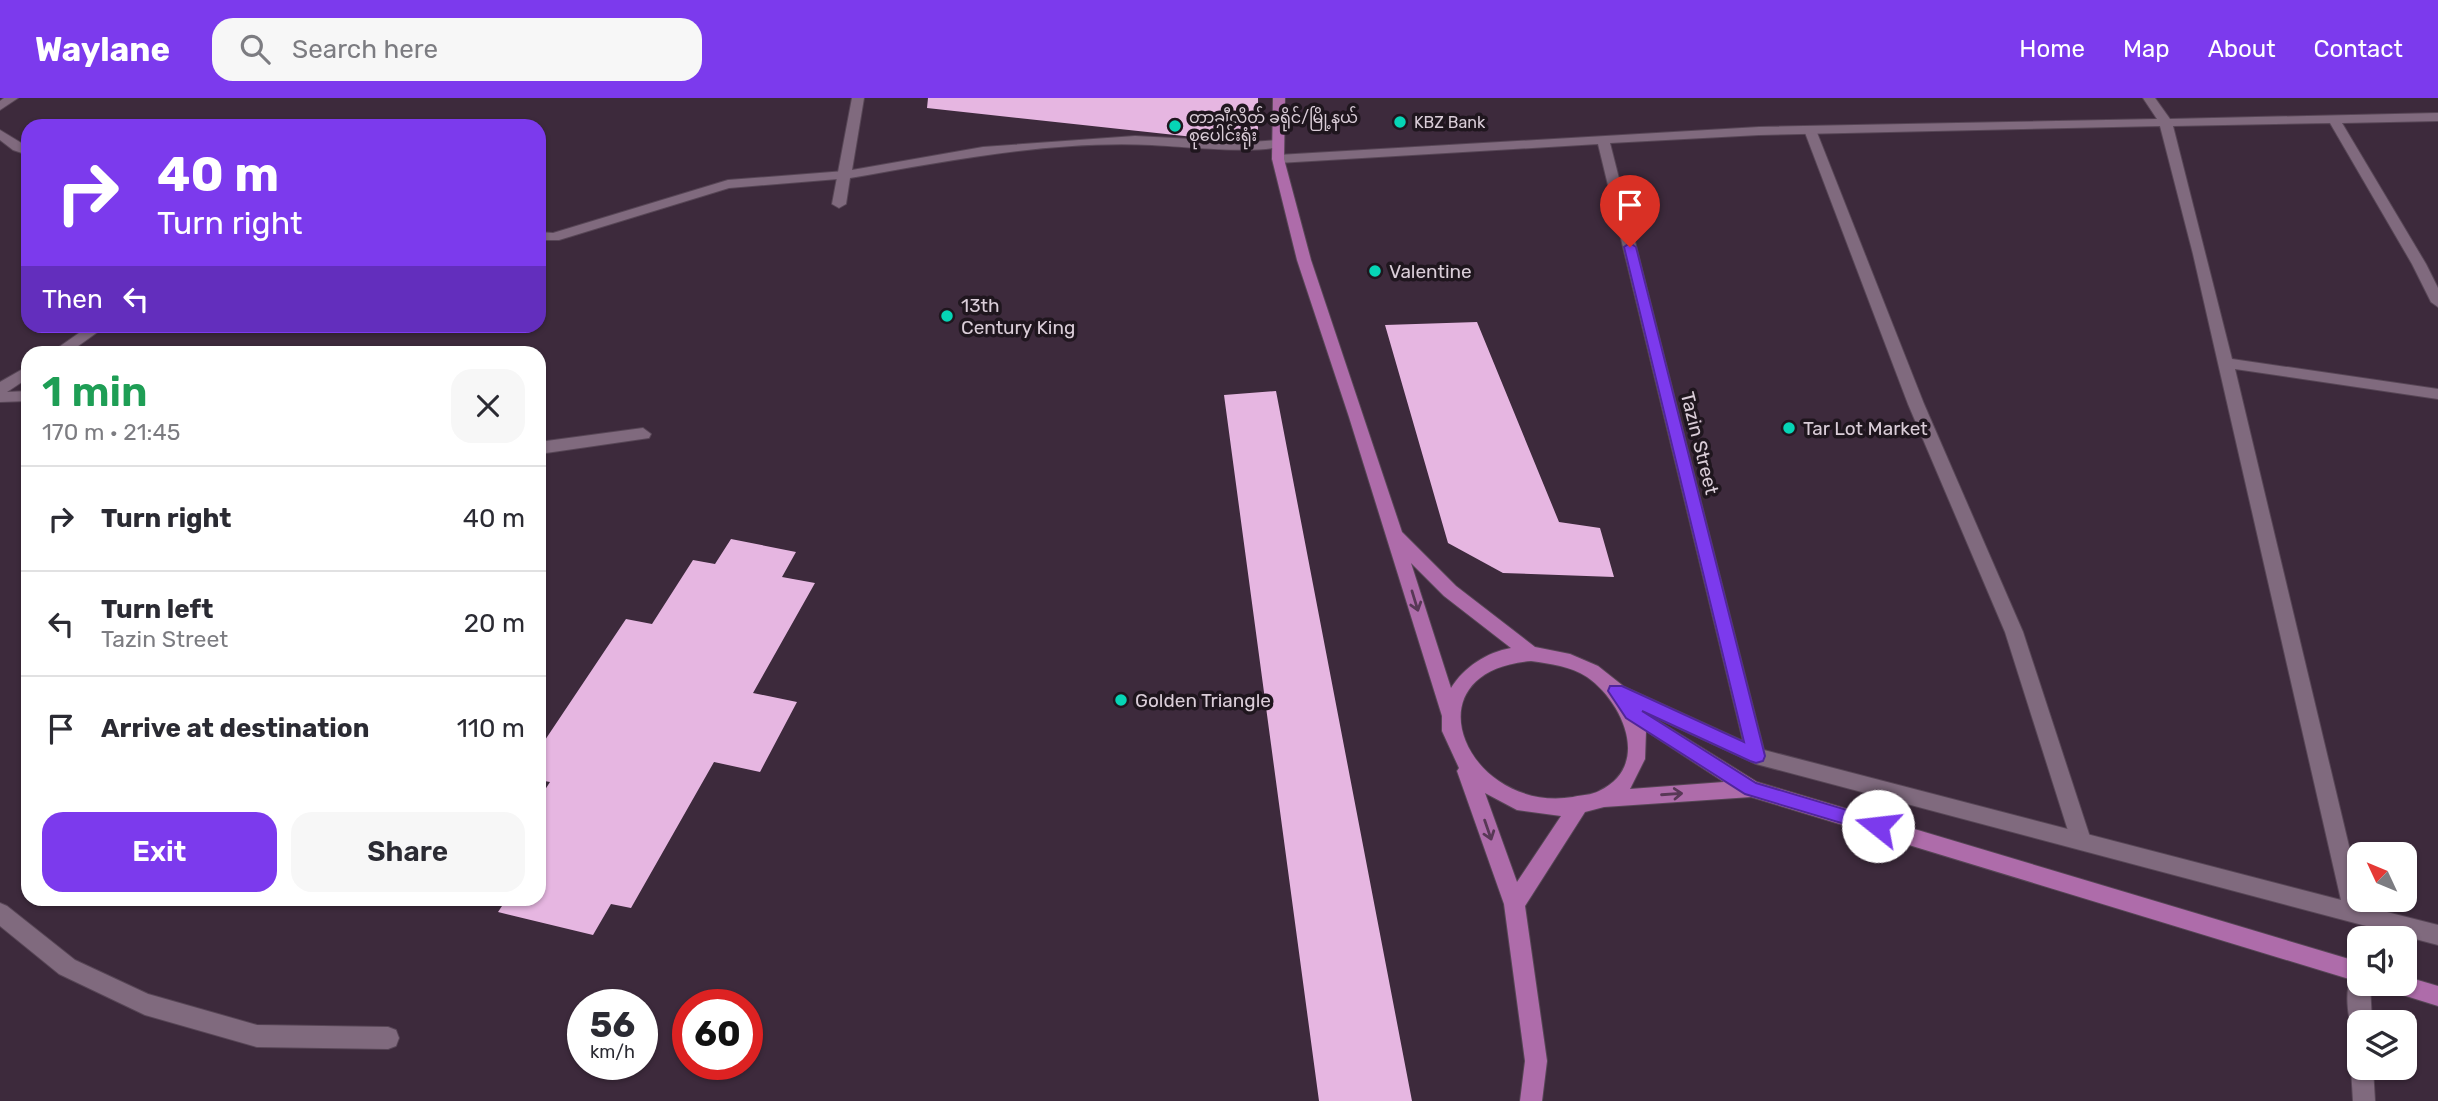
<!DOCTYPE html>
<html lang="en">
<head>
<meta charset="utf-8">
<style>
  :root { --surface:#fff; --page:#f7f7f7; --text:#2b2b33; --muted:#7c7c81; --line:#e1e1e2; --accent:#7c3aed }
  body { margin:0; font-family:Rubik,"Noto Sans Myanmar",sans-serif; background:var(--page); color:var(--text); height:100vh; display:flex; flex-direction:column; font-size:26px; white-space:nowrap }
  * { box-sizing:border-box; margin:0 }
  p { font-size:23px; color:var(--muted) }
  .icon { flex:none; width:38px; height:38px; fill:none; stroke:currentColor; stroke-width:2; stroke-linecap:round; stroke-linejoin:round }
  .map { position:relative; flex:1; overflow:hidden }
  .details { position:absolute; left:21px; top:248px; width:525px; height:560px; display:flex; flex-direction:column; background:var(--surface); border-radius:21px; box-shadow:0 2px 5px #0004 }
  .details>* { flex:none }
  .banner { position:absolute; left:21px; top:21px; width:525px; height:214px; border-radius:21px; box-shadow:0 2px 5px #0004; background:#7c3aed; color:#fff; overflow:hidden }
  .needle { width:46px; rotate:314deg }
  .controls { position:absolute; left:2347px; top:744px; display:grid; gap:14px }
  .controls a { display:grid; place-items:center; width:70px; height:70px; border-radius:14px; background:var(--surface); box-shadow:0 2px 5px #0004; font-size:35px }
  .speed { position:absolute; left:567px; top:891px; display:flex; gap:14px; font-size:35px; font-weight:700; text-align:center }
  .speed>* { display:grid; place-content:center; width:91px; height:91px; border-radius:50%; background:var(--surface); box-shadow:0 2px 5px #0004; line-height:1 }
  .speed small { font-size:18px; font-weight:400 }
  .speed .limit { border:10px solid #d22; background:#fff; color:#111 }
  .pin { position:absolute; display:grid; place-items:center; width:60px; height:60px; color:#fff; margin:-72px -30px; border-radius:50% 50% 50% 0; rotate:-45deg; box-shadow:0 0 7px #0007 }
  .pin .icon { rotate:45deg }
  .me { position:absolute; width:77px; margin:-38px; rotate:286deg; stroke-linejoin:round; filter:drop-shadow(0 0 5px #0008) }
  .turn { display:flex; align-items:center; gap:24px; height:147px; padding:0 21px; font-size:32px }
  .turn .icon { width:91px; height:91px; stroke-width:2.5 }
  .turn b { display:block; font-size:49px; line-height:60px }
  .then { display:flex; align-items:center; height:66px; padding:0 21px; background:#0003; gap:14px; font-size:26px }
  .round { display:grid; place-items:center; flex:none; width:74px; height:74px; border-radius:21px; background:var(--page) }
  .headline { display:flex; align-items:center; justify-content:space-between; height:119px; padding:0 21px }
  h1 { font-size:42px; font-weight:600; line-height:52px; color:#1e9e55 }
  .button { display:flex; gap:14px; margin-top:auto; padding:14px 21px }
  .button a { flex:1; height:80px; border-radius:21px; background:var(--accent); color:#fff; font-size:28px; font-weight:600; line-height:80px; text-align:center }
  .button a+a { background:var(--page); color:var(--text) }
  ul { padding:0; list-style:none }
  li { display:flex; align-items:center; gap:21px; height:105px; padding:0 21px; border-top:2px solid var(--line) }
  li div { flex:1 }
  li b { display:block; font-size:26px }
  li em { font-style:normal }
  header { display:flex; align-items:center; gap:42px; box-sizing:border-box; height:98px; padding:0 35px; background:var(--accent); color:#fff }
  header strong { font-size:33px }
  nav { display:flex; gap:38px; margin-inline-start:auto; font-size:24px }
  .search { width:490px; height:63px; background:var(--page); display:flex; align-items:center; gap:18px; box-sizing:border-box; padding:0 24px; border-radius:21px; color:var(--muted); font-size:26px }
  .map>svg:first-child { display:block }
  .building { fill:#e6b6e1 }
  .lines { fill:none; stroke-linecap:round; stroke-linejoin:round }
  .service-casing { stroke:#574656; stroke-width:2 }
  .minor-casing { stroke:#574656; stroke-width:2 }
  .primary-casing { stroke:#574656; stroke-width:2 }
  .service { fill:#806a7e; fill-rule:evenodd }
  .minor { fill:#806a7e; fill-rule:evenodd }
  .primary { fill:#ae6caa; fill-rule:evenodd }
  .oneway { stroke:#583856 }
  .route { fill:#7c3aed; stroke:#51269a; stroke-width:2 }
  .poi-dot { fill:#06d5b6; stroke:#1f161e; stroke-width:2.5 }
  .labels { text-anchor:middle; stroke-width:7; stroke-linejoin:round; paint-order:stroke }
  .far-poi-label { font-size:16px; fill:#dacdd8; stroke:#1f161e; text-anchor:start }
  .poi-label { font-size:19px; fill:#dacdd8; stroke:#1f161e; text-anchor:start }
  .street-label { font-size:19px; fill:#dacdd8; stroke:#1f161e }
</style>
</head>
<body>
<header>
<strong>Waylane</strong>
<div class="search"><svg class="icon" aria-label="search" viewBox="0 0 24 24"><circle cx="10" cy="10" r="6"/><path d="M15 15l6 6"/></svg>Search here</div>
<nav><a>Home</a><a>Map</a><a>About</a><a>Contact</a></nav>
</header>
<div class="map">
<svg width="2438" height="1003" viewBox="0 0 2438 1003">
  <rect width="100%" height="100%" fill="#3d2a3c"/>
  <path class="building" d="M928,0h330v46l-331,-36z
    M1477,224l82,200 41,6 14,49 -111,-4 -55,-30 -63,-218z
    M1276,293l136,710h-93l-95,-706z
    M731,441l65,13 -14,25 33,6 -62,110 44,9 -37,70 -46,-10 -83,146 -20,-4 -18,31 -95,-23 8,-12h33v-101l11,-17 -11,-2v-31l87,-130 26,5 41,-64 22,4z"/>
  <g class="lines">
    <g class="service-casing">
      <path id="service" d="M1810,28l6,4 108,274 99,228 68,208 -3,6 -7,3 -7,-3 -3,-6 -66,-208 -97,-228 -104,-274z
        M845,73l5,1v6l-121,10 -170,52h-20v-8l14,1 175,-53z"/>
    </g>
    <g class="minor-casing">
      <path id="minor" d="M4,0h14l-18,12v-9z
        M852,0h12l-12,72 131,-23 152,-11 116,6 27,-2 6,4c-14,12 -108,2 -132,1 -99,-5 -205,16 -302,33l-4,26 -7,4 -7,-4z
        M2143,0h12l15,21 268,-6v8l-96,2 84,141 12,24v19l-7,-5 -19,-38 -82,-141 -157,3 59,233 206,30v10l-203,-30 124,519v12h3l1,6 75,19v20l-682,-181 -147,-68 -2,-5 2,-5 7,-3 127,58 -145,-597 -320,19 -6,-4 6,-4 481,-28 398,-8zM2160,28l33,128 148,646 -577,-150 -154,-607 149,-8z
        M0,32l28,17v8l-15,-5 -13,-10z
        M89,228h17l-39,28h-18z
        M28,268v12l-21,14 21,-1v10l-28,1v-20z
        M643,330l8,6 -2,4 -110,16v-12z
        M0,805l7,3 68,54 73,34 109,31 131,2 8,3 3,8 -3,8 -8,3 -131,-2 -112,-32 -86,-41 -59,-48z
        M2359,876v10h11l2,38h-13v10l-6,-2c-6,-14 -8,-39 -2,-53z
        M2359,960v10h14l2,33h-22l-2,-33 3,-8z"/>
    </g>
    <g class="primary-casing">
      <path id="primary" d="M1273,0h12l-1,61 27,101 91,272 54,54 79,61 35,7 28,12 24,19 14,22 121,75 602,180v20l-608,-185 -147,10 -19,5 -60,94 22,155 -5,40h-22l5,-40 -21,-157 -47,-133 2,-3 -17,-37v-15l-93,-299 -52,-157 -25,-101zM1411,465l33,33 67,52c-24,4 -47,19 -60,40zM1531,563c20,3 39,5 56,16 36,25 65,89 12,114 -7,4 -18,4 -26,6 -105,17 -169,-125 -42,-136zM1646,633l78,51 -94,7 15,-30zM1485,695l32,17 44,6 -44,66z
        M2404,878l34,10v20l-48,-15 -3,-7h17z"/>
    </g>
    <use href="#service" class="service"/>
    <use href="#minor" class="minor"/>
    <use href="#primary" class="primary"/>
  </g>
  <defs><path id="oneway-shaft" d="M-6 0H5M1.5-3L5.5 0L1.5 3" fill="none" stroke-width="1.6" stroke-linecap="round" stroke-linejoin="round" transform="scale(1.75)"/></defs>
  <g class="oneway">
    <use href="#oneway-shaft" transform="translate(1415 503) rotate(73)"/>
    <use href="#oneway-shaft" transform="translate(1672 696) rotate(-4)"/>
    <use href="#oneway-shaft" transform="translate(1488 732) rotate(71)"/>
  </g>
  <path class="route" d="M1630,145l6,4 129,509 -2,5 -7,2 -6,-2 -108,-50 114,72 128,38 3,5 -3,6 -6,2 -133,-40 -119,-76 -18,-27 2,-5h12l122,56 -120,-495z"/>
  <g class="poi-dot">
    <circle cx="1400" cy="24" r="7"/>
    <circle cx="1175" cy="28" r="7"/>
    <circle cx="1375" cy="173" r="7"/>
    <circle cx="947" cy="218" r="7"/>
    <circle cx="1789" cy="330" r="7"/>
    <circle cx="1121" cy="602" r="7"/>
  </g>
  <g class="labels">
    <g class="far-poi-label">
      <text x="1189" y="25">တာချီလိတ် ခရိုင်/မြို့နယ်<tspan x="1189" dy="18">စုပေါင်းရုံး</tspan></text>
      <text x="1414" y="30">KBZ Bank</text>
    </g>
    <g class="poi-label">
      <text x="1389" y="180">Valentine</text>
      <text x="961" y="214">13th<tspan x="961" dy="22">Century King</tspan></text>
      <text x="1803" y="337">Tar Lot Market</text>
      <text x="1135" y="609">Golden Triangle</text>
    </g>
    <g class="street-label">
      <text transform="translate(1700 345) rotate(76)" y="7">Tazin Street</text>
    </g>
  </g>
</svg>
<div class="controls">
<a><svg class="needle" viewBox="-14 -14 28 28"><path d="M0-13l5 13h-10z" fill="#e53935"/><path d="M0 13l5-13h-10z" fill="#7c7c81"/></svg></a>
<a><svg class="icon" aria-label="sound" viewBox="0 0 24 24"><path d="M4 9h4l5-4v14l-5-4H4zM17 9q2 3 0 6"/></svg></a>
<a><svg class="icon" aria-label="layers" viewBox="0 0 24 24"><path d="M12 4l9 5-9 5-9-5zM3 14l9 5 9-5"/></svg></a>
</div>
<div class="speed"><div>56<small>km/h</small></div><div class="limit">60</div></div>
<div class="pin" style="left:1630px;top:149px;background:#d93025"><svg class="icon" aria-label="arrive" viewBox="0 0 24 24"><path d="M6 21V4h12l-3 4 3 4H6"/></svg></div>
<svg class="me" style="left:1878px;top:728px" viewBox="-20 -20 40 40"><circle r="19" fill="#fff"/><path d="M0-13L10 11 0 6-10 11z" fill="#7c3aed"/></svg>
<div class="banner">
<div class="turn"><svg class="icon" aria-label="right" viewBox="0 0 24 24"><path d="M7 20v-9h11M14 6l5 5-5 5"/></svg><div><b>40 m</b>Turn right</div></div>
<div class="then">Then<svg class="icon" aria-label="left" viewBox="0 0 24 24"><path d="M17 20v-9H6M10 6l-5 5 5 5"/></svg></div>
</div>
<section class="details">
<div class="headline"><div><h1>1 min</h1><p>170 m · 21:45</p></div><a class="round"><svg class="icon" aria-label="close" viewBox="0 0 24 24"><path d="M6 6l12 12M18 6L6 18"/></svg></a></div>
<ul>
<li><svg class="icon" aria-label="right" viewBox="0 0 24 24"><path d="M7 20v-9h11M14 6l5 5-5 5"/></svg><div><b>Turn right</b></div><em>40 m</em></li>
<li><svg class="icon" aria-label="left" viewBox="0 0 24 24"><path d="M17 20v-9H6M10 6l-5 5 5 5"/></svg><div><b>Turn left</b><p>Tazin Street</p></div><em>20 m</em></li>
<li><svg class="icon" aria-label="arrive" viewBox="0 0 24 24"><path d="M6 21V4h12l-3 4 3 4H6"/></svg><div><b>Arrive at destination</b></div><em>110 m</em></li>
</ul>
<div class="button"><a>Exit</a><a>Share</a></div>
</section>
</div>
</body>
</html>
